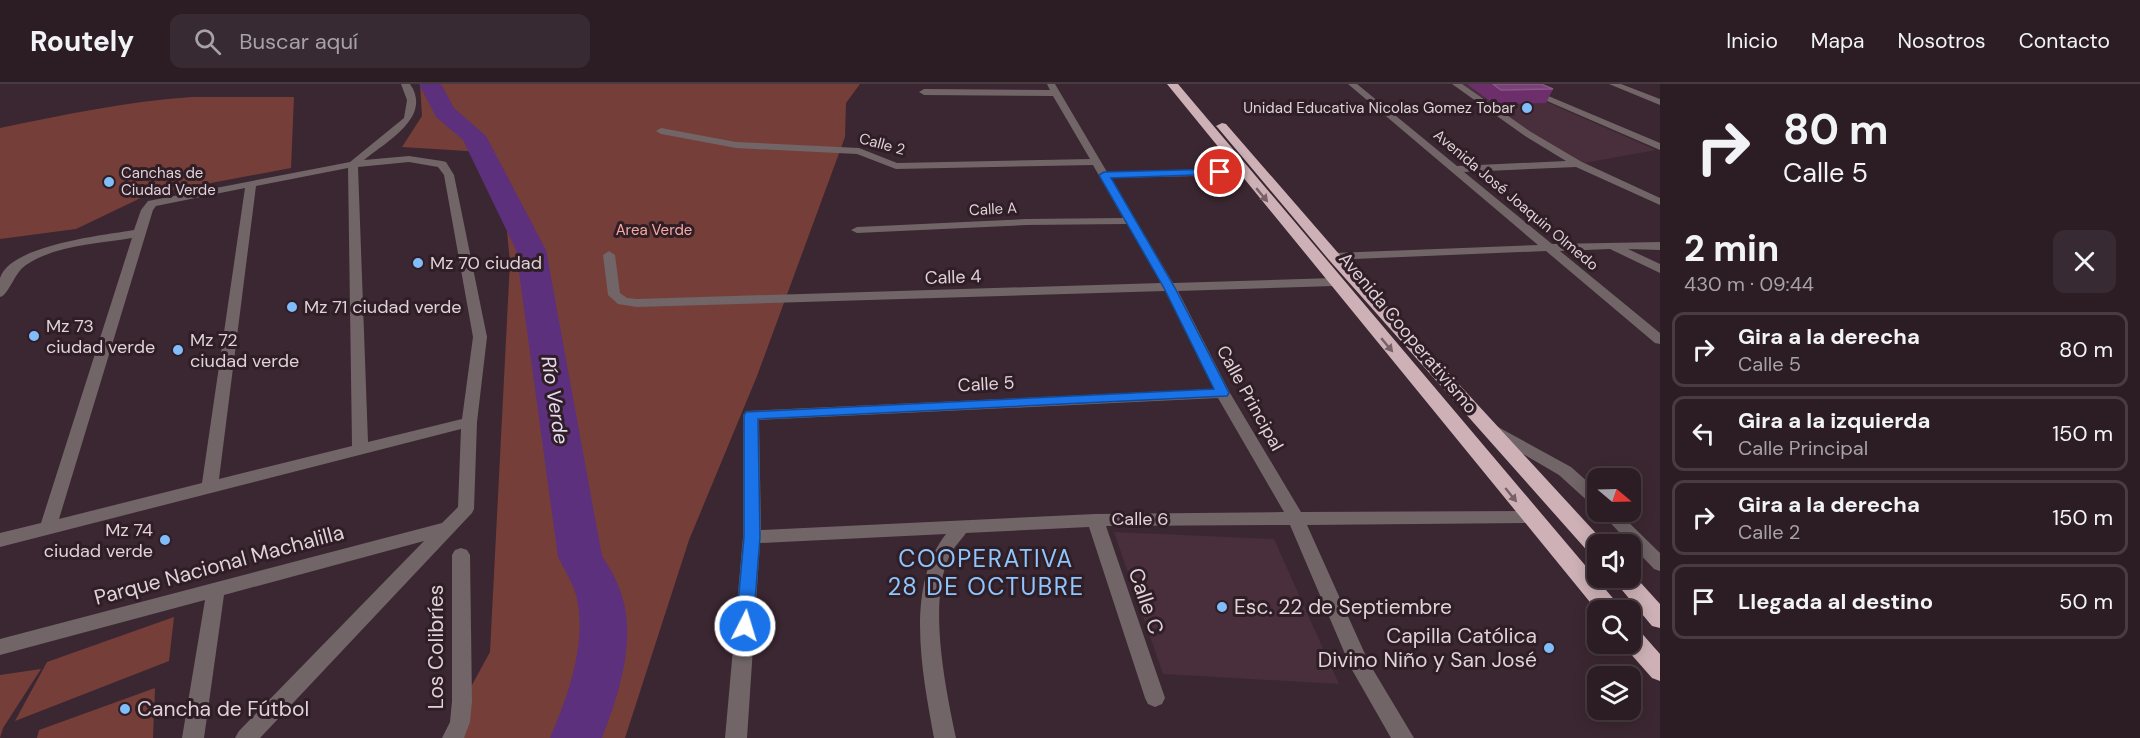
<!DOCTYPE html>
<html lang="es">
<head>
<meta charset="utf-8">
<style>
  :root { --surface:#2c1d25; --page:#382a32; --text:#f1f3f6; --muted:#a6a2a7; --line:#483b42 }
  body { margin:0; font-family:"DM Sans",sans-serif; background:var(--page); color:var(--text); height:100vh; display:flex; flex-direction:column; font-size:22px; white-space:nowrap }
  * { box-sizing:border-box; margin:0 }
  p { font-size:20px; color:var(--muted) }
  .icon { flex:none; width:33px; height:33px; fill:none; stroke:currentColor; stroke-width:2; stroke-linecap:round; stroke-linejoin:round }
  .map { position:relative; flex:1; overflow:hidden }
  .drawer { display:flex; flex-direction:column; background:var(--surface); width:480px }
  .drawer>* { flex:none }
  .guide { background:#2c1d25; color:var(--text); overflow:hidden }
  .needle { width:39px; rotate:109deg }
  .controls { position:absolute; left:1587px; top:384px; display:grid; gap:12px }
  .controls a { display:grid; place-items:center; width:54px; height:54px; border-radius:12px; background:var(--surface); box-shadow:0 3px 15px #0003,0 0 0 2px var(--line); font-size:30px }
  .pin { position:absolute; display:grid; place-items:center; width:51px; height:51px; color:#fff; margin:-26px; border:3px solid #fff; border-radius:50%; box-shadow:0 2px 6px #0007 }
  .me { position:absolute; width:66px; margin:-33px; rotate:5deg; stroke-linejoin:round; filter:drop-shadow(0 0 4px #0008) }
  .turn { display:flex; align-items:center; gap:21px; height:126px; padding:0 24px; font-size:27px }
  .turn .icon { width:78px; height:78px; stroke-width:2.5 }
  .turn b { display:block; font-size:42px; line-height:51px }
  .round { display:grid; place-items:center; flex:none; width:63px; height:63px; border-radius:12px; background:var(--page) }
  .summary { display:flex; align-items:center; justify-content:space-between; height:102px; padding:0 24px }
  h1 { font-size:36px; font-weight:700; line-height:45px }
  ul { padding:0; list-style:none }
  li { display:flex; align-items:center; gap:18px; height:75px; margin:0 12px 9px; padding:0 12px; border:3px solid var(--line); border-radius:12px }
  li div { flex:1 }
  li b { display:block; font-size:22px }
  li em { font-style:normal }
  header { display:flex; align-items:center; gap:36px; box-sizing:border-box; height:84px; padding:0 30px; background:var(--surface); border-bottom:2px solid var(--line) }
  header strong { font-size:28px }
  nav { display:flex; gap:33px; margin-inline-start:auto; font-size:21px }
  .search { width:420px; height:54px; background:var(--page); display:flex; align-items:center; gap:15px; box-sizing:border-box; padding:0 21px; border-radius:12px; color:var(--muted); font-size:22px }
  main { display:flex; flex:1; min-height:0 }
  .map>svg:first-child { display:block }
  .built { fill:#492f3c }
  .green { fill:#763e39 }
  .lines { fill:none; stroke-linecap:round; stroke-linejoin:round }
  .river { fill:#5c307c; fill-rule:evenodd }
  .minor { fill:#716567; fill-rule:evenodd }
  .highway { fill:#cdb1b6; fill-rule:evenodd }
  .wall { fill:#6d2f6c }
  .building { fill:#794178; stroke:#895887; stroke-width:1.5 }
  .oneway { fill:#776067 }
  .route { fill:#1a73e8; stroke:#114b97; stroke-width:1.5 }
  .poi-dot { fill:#80bdfa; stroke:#301e27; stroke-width:2 }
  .labels { text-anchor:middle; stroke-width:6; stroke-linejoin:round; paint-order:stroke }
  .far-poi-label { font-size:15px; fill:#dfd2d8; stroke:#301e27; text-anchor:end }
  .far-street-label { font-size:15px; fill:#dfd2d8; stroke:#301e27 }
  .far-park-label { font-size:15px; fill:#f9aaa2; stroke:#301e27 }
  .poi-label { font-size:18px; fill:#dfd2d8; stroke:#301e27; text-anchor:start }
  .street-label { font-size:18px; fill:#dfd2d8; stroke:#301e27 }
  .water-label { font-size:20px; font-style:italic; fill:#e6dbf1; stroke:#301e27 }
  .near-street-label { font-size:21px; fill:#dfd2d8; stroke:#301e27 }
  .near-poi-label { font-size:21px; fill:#dfd2d8; stroke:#301e27; text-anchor:start }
  .near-neighbourhood-label { font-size:24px; letter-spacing:1.5px; fill:#8ec6ff; stroke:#301e27 }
</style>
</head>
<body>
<header>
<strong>Routely</strong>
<div class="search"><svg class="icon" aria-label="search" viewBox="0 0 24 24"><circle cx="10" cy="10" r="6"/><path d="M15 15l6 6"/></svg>Buscar aquí</div>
<nav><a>Inicio</a><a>Mapa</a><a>Nosotros</a><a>Contacto</a></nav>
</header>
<main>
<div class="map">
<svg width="1660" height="654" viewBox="0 0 1660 654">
  <rect width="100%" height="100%" fill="#3b2731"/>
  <path class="built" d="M1460,0h45l151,66 -72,13 -56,-32z
    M1114,448l160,7 65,145 -176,-10z"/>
  <path class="green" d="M420,0h440l-14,19 -1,34 -88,239 -68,164 -64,198h-182l47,-86 20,-390 -7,-72 -20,-38 -81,-5 20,-31z
    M192,13h102l-3,71 -144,27 -71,34 -76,10v-111c64,-13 127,-27 192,-31z
    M174,533l-5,44 -154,60 32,-59z
    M41,585l-38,59 -3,10v-63z
    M155,604l-2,50h-116l2,-8z"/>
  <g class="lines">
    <path class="river" d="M419,0h22l13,24 32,28 60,114 56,306c7,11 15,24 19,37 16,46 -2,101 -19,145h-52c18,-43 38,-96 26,-143 -4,-14 -12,-26 -18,-38l-42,-307 -53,-110 -27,-23z"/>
    <path class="minor" d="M401,0h9c23,33 -24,58 -46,76l45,-4 33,5 4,1 8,13 33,162 -10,85 -3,87 -2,4 -212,225h-25l4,-7 185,-190 -200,54 -20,143h-22l23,-138 -205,55v-16l442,-116 16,-16 3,-78 -461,118v-14l41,-10 91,-285c-35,6 -76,7 -106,27 -12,8 -17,30 -26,32 0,-6 0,-14 0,-19 10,-33 105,-43 134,-48l7,-20 7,-9 202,-39 54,-44 3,-18zM409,78l29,5 6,8 29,162 -11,82 -94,23 -10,-275zM348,84l4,278 -133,33 37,-293zM245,104l-43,295 -143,36 94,-309 3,-4z
      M1047,0h8l52,88 136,-3 5,3 -5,3 -132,3 62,105 161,-5 6,4 -6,4 -156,5 52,102 71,119 228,-1 6,2 2,4 -2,4 -6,2 -222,2 62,138 45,75h-23l-40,-70 -61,-143 -184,1 59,172 -3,6 -7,3 -7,-3 -3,-6 -56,-171 -123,6c-5,7 -12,14 -16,22 -23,46 -4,135 6,183h-22c-11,-61 -30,-151 12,-204l-186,9 -13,195h-22l18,-201v-122l3,-4 468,-22 -49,-98 -528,16 -19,-3 -10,-9 -5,-40 6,-4 6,4 5,38 7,5 10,1 524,-16 -34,-59 -101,1 -169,8 -6,-3 6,-3 169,-8 97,-1 -30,-53 -197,4 -39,-15 -121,-6 -75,-14 -5,-3 5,-3 75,14 123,6 38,15 193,-4 -37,-63 -129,-1 -5,-3 5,-3 126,1zM1218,314l66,114 -189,2 -334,16 -2,-110z
      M1348,0h9l100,82 109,-5 -41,-25 -73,-52h10l69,48 51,30 78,36v7l-84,-38 -112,5 88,72 108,-2v8l-32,-1 32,15v9l-50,-24 -50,2 100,82v11l-5,-1 -109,-92 -216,9 -2,-3 6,-4 204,-8z
      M1508,0h12l140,59v7z
      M1609,0h12l39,15v6z
      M1489,338l82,45 27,24v16l-6,-2 -33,-30 -75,-44 -3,-4 3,-4z
      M1600,428h18l42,41v18l-6,-2z
      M461,464l6,2 3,5 2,146 -2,21 -6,16h-22l8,-16 2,-21v-146l3,-5z"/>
    <path class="highway" d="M1167,0h11l439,519 3,7 -22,2z
      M1222,39l4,1 113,130 266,289 -7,1v13l-7,-2 -262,-295 -111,-132 -2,-2z
      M1631,488l29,32v24l-8,-2 -40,-48h18z
      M1630,542l8,3 22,25v27l-8,-3 -30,-34h8z"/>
  </g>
  <path class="wall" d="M1468,0h73l12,5 -7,14 -52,1 -26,-19z"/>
  <path class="building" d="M1493,0h48l12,5 -52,1z"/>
  <defs><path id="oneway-solid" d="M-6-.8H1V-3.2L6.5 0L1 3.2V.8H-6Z" transform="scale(1.5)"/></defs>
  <g class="oneway">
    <use href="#oneway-solid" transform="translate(1262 111) rotate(50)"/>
    <use href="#oneway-solid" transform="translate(1387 261) rotate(50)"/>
    <use href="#oneway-solid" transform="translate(1511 411) rotate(51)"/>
  </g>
  <path class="route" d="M1220,85l5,3 -2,2 -112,4 64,110 54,105 -2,3 -469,23 2,118 -7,89 -2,5 -6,2 -7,-2 -2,-5 8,-89v-122l2,-3 468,-23 -50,-101 -65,-113 5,-3z"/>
  <g class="poi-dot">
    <circle cx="1527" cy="24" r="6"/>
    <circle cx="109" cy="98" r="6"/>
    <circle cx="418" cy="179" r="6"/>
    <circle cx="292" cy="223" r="6"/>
    <circle cx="34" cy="252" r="6"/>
    <circle cx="178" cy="266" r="6"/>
    <circle cx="165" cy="456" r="6"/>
    <circle cx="1222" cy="523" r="6"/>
    <circle cx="1549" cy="564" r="6"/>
    <circle cx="125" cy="625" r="6"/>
  </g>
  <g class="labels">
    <g class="far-poi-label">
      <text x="1515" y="29">Unidad Educativa Nicolas Gomez Tobar</text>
      <text x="121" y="94" text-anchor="start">Canchas de<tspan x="121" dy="17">Ciudad Verde</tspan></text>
    </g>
    <g class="far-street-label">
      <text transform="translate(882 60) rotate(15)" y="5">Calle 2</text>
      <text transform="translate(1516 116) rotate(40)" y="5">Avenida José Joaquin Olmedo</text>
      <text transform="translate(993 125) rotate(-3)" y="5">Calle A</text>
    </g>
    <g class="far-park-label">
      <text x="654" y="151">Area Verde</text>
    </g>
    <g class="poi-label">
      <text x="430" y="185">Mz 70 ciudad</text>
      <text x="304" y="229">Mz 71 ciudad verde</text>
      <text x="46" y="248">Mz 73<tspan x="46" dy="21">ciudad verde</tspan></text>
      <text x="190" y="262">Mz 72<tspan x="190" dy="21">ciudad verde</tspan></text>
      <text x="153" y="452" text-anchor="end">Mz 74<tspan x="153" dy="21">ciudad verde</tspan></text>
    </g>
    <g class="street-label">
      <text transform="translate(953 193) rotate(-2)" y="6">Calle 4</text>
      <text transform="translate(1408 249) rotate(50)" y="6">Avenida Cooperativismo</text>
      <text transform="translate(986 300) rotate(-3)" y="6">Calle 5</text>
      <text transform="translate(1250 314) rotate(61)" y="6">Calle Principal</text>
      <text x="1140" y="441">Calle 6</text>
    </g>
    <g class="water-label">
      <text transform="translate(555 316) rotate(81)" y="7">Río Verde</text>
    </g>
    <g class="near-street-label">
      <text transform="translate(219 481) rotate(-15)" y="7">Parque Nacional Machalilla</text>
      <text transform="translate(1146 517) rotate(71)" y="7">Calle C</text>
      <text transform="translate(436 563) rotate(-90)" y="7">Los Colibríes</text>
    </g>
    <g class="near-poi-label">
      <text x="1234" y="530">Esc. 22 de Septiembre</text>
      <text x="1537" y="559" text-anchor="end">Capilla Católica<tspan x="1537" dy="24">Divino Niño y San José</tspan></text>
      <text x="137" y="632">Cancha de Fútbol</text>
    </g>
    <g class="near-neighbourhood-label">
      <text x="986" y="483">COOPERATIVA<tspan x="986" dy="28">28 DE OCTUBRE</tspan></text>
    </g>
  </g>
</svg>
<div class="controls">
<a><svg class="needle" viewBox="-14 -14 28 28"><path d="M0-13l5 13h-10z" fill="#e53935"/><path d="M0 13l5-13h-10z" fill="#a6a2a7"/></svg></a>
<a><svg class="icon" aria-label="sound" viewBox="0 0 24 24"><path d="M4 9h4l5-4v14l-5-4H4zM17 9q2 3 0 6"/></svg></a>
<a><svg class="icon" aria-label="search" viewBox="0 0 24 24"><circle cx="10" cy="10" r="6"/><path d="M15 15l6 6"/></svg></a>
<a><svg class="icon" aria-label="layers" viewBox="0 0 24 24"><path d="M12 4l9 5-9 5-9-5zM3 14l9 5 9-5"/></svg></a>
</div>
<div class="pin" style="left:1220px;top:88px;background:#d93025"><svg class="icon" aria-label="arrive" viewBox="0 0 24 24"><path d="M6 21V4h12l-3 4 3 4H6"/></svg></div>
<svg class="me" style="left:745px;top:542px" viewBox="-20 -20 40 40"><circle r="17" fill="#1a73e8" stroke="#fff" stroke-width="3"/><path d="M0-11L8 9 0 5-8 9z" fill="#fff"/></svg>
</div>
<section class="drawer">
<div class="guide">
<div class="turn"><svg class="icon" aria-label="right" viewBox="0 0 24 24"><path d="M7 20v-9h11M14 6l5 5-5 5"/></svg><div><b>80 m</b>Calle 5</div></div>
</div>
<div class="summary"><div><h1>2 min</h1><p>430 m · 09:44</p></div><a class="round"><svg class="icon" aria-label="close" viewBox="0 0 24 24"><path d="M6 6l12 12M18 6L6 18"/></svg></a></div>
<ul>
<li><svg class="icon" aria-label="right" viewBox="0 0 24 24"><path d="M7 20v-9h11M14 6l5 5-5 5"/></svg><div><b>Gira a la derecha</b><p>Calle 5</p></div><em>80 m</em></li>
<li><svg class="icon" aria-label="left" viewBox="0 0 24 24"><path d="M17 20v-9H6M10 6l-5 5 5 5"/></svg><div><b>Gira a la izquierda</b><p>Calle Principal</p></div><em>150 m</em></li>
<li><svg class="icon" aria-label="right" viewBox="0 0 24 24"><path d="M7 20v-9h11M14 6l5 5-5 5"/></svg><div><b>Gira a la derecha</b><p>Calle 2</p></div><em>150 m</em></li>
<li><svg class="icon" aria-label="arrive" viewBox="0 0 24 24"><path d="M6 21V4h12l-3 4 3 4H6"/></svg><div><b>Llegada al destino</b></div><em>50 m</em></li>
</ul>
</section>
</main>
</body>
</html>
